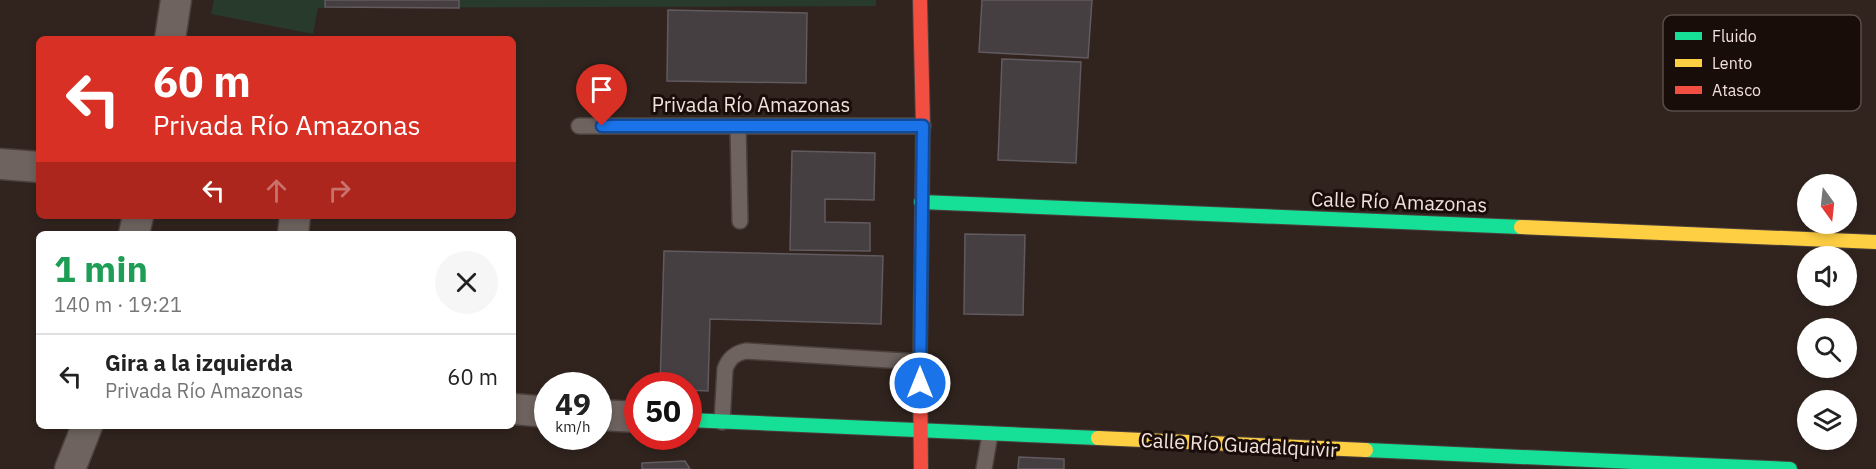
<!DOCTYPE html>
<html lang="es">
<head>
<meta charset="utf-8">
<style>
  :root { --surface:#fff; --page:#f6f6f6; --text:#222; --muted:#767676; --line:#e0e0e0 }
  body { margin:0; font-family:"IBM Plex Sans",sans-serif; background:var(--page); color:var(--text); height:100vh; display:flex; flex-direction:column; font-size:22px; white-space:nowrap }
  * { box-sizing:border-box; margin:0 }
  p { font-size:20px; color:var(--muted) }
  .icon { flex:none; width:33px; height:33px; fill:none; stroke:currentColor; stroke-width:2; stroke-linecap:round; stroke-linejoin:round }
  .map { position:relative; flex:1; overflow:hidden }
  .panel { position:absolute; left:36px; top:231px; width:480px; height:198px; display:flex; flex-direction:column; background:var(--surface); border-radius:9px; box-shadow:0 3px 9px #0003 }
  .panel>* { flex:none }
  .banner { position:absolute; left:36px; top:36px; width:480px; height:183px; border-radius:9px; box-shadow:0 3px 9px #0003; background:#d93025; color:#fff; overflow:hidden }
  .needle { width:39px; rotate:165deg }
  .fabs { position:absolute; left:1797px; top:174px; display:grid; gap:12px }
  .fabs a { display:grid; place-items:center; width:60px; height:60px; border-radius:50%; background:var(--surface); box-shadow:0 3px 9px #0003; font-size:30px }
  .speed { position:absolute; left:534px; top:372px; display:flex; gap:12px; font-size:30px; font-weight:700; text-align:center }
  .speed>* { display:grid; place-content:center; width:78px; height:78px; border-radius:50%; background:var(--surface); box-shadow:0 3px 9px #0003; line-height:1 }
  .speed small { font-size:15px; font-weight:400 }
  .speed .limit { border:9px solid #d22; background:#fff; color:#111 }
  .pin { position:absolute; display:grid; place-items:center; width:51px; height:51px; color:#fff; margin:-62px -26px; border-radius:50% 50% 50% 0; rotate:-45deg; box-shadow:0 0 6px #0007 }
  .pin .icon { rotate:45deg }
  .me { position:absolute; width:66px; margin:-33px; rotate:0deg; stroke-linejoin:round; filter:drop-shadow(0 0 4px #0008) }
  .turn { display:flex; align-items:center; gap:21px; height:126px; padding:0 18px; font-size:27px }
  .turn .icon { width:78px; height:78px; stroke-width:2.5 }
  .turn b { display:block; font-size:42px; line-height:51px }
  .lanes { display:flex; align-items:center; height:57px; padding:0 18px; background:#0003; justify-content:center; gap:30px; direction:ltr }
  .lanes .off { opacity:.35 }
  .round { display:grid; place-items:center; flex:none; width:63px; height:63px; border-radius:32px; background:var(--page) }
  .summary { display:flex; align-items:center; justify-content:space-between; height:102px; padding:0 18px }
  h1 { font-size:36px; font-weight:700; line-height:45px; color:#1e9e55 }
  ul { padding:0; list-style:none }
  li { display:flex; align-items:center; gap:18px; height:84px; padding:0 18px; border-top:2px solid var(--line) }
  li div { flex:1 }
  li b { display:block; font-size:22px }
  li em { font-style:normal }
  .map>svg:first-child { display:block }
  .green { fill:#283a2b }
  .building { fill:#453f42; stroke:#615a5e; stroke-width:1.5 }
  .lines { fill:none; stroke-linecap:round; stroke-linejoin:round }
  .lane-casing { stroke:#4c403c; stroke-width:18 }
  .street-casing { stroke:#4c403c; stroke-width:33 }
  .fast-casing { stroke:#4c403c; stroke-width:16 }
  .slow-casing { stroke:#4c403c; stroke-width:16 }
  .jam-casing { stroke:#4c403c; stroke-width:16 }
  .lane { stroke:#6e635f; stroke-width:15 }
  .street { stroke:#6e635f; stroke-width:30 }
  .fast { stroke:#16e098; stroke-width:14 }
  .slow { stroke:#ffcf43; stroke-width:14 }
  .jam { stroke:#f24e42; stroke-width:14 }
  .route-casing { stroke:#114b97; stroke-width:15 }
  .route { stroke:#1a73e8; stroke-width:10 }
  .labels { text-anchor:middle; stroke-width:6; stroke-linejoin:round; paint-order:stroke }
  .street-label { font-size:20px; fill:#f2e0da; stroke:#180d09 }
  .key { fill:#180d09; stroke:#594c48; stroke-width:1.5 }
  .key-label { font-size:16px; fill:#f2e0da }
</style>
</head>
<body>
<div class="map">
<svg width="1876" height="469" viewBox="0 0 1876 469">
  <rect width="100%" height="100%" fill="#31241f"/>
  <path class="green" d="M214,0h662v6l-558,2 -5,26 -102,-20z"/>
  <path class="building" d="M325,0h134v8l-134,-1z
    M982,0h110l-4,58 -109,-6z
    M668,10l139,3 -1,70 -139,-2z
    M1002,59l79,3 -5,101 -78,-3z
    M792,151l83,2 -1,47 -49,-1v23l45,1v28l-80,-1z
    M965,234l60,1 -2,80 -59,-1z
    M664,251l219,5 -2,68 -171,-5 -2,72 -20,-1v-4h-28z
    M1019,457l45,2v10h-46z
    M685,461l5,8h-48v-6z"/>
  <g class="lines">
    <g class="lane-casing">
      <path id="lane" d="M579,126h344
        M738,126l2,95
        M722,422l3,-53c4,-11 10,-16 21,-18l174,11
        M984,469l6,-35"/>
    </g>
    <g class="street-casing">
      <path id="street" d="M170,39l6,-39
        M0,164l39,3
        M134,234l4,-18
        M293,234l2,-18
        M513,409l35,3
        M598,415l40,2
        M70,469l17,-43"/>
    </g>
    <g class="fast-casing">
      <path id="fast" d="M921,202l600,25
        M688,420l410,18
        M1366,450l424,19"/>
    </g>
    <g class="slow-casing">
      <path id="slow" d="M1521,227l355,15
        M1098,438l268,12"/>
    </g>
    <g class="jam-casing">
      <path id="jam" d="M920,0l3,126 -3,236 1,107"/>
    </g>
    <use href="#lane" class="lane"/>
    <use href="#street" class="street"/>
    <use href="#fast" class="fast"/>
    <use href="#slow" class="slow"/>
    <use href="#jam" class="jam"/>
  </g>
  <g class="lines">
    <g class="route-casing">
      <path id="route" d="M602,126h321l-3,257"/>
    </g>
    <use href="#route" class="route"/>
  </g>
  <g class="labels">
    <g class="street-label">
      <text x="751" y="112">Privada Río Amazonas</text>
      <text transform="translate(1399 202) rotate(2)" y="7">Calle Río Amazonas</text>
      <text transform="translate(1239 445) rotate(3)" y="7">Calle Río Guadalquivir</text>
    </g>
  </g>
  <rect x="1663" y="15" width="198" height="96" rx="9" class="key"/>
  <rect x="1675" y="32" width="27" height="8" fill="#16e098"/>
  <rect x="1675" y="59" width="27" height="8" fill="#ffcf43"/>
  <rect x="1675" y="86" width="27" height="8" fill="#f24e42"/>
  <g class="key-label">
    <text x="1712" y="42">Fluido</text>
    <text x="1712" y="69">Lento</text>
    <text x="1712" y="96">Atasco</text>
  </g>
</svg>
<div class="fabs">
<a><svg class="needle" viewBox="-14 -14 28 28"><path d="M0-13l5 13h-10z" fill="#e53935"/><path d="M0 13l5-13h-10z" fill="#767676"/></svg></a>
<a><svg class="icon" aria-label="sound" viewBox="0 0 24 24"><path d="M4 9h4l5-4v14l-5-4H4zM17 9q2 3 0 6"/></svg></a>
<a><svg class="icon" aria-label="search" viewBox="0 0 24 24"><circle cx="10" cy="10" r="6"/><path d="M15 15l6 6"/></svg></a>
<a><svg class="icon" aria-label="layers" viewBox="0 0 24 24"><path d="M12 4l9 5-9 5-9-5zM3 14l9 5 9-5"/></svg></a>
</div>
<div class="speed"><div>49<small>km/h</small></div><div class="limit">50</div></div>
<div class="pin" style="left:602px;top:126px;background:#d93025"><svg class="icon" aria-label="arrive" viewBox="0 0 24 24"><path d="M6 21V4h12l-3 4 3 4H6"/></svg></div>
<svg class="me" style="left:920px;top:383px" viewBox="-20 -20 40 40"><circle r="17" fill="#1a73e8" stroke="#fff" stroke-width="3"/><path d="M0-11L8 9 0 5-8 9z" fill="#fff"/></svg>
<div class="banner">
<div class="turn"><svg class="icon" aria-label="left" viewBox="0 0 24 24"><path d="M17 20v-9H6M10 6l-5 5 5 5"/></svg><div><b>60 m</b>Privada Río Amazonas</div></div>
<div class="lanes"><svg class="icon" aria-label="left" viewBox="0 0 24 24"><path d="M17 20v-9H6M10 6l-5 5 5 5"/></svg><svg class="icon off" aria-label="ahead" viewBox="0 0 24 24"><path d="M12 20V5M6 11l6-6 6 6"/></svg><svg class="icon off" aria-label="right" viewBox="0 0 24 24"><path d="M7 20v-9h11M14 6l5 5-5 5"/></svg></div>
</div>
<section class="panel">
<div class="summary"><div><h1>1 min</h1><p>140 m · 19:21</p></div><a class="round"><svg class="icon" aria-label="close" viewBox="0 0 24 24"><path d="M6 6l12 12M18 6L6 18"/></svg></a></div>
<ul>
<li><svg class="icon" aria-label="left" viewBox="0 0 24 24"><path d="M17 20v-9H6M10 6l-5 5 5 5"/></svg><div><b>Gira a la izquierda</b><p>Privada Río Amazonas</p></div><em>60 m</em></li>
</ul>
</section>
</div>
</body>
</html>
